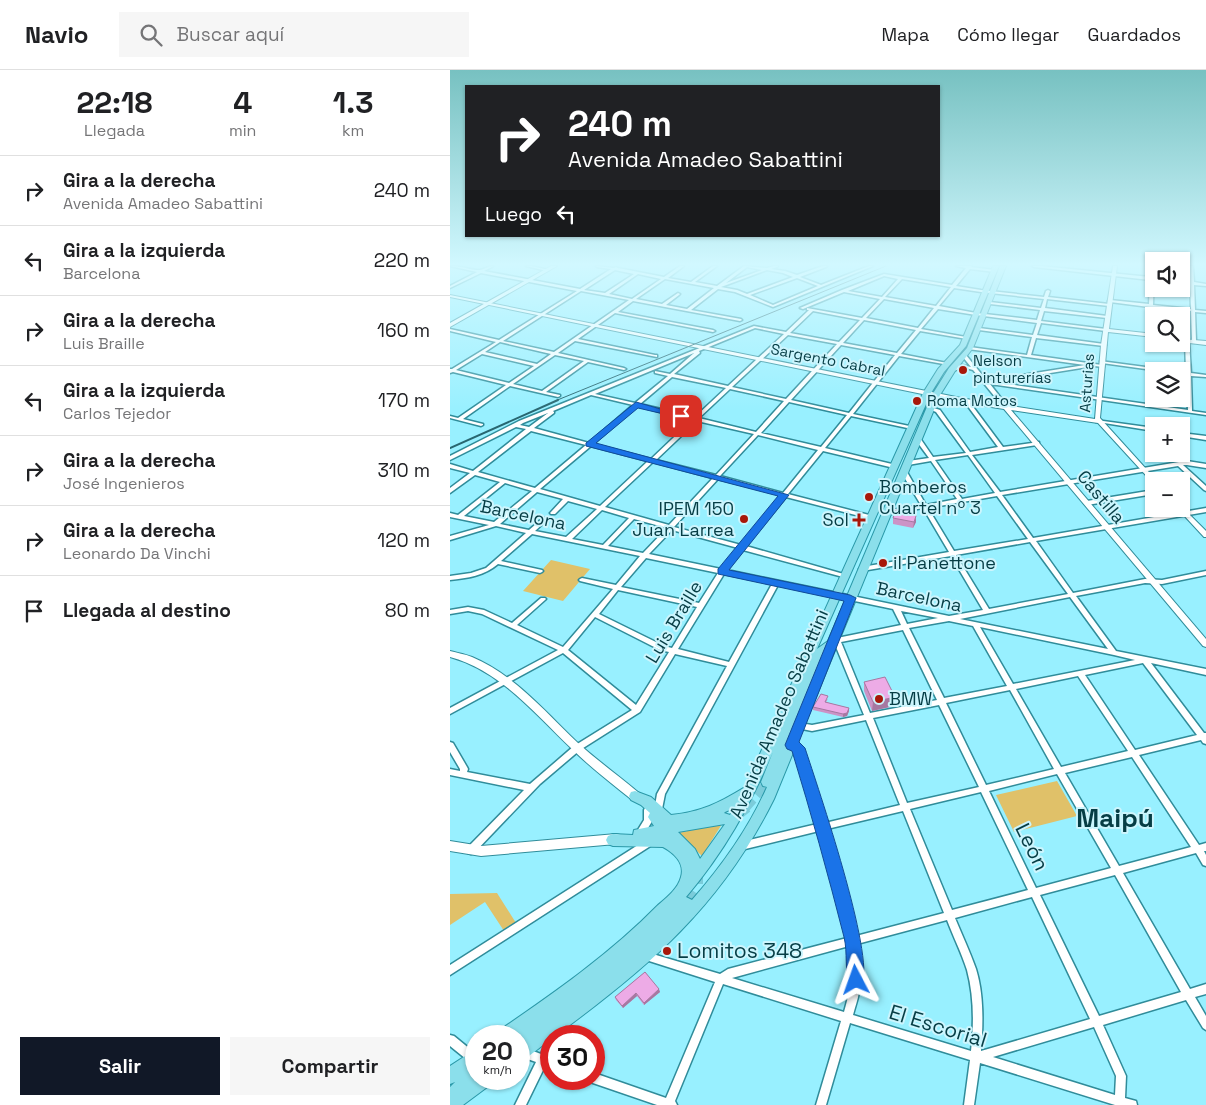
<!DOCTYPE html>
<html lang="es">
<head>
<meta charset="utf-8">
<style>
  :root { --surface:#fff; --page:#f6f6f6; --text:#202124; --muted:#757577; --line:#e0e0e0; --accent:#111827 }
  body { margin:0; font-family:"Space Grotesk",sans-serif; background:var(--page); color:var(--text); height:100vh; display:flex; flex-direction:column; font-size:19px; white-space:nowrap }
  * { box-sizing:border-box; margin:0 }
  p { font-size:16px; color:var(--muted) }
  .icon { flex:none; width:28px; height:28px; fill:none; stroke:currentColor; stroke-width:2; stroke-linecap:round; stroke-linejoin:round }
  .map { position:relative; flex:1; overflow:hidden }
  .drawer { display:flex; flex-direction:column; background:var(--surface); width:450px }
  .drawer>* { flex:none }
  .top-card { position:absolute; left:15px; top:15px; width:475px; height:152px; border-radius:0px; box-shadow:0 1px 4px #0004; background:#202124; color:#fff; overflow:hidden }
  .buttons { position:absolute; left:695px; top:182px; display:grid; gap:10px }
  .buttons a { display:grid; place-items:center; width:45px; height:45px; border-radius:0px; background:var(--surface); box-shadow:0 1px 4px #0004; font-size:25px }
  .speed { position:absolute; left:15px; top:955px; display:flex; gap:10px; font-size:25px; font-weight:700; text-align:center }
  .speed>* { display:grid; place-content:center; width:65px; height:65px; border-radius:50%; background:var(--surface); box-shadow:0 1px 4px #0004; line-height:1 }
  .speed small { font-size:12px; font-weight:400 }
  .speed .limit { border:8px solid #d22; background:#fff; color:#111 }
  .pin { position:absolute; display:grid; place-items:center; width:42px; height:42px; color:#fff; margin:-21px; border-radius:10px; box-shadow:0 2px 8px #0006 }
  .me { position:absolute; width:55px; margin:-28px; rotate:356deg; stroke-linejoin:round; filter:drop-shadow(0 0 4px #0008) }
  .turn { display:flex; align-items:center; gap:18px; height:105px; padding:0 20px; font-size:22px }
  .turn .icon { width:65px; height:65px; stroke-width:2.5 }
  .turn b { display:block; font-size:35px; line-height:42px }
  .then { display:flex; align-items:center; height:48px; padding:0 20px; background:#0003; gap:10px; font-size:19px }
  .eta { display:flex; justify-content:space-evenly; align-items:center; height:85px; text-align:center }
  .eta b { font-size:30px; font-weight:600; line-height:35px }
  .cta { display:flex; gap:10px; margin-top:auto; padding:10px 20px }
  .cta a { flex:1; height:58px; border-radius:0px; background:var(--accent); color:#fff; font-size:20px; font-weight:600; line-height:58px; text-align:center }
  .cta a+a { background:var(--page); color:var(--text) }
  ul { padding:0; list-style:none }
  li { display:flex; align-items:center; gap:15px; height:70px; padding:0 20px; border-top:1px solid var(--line) }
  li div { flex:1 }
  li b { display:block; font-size:19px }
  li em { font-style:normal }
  header { display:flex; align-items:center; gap:30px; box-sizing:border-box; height:70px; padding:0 25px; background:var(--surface); border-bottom:1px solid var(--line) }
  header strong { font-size:24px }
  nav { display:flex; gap:28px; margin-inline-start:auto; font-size:18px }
  .search { width:350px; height:45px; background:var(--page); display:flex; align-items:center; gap:12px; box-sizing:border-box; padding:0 18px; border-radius:0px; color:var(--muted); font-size:19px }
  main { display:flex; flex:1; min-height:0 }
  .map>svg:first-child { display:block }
  .green { fill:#e0c169 }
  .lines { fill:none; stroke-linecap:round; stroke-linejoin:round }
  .primary-tunnel-far1 { stroke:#7bccda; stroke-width:11; stroke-dasharray:11 5.5; stroke-linecap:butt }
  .primary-tunnel { stroke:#7bccda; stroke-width:14; stroke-dasharray:14 8; stroke-linecap:butt }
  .minor-casing { stroke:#308c9a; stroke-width:3 }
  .tertiary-casing { stroke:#308c9a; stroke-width:2 }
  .secondary-casing { stroke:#308c9a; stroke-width:2 }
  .primary-casing { stroke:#2a98a8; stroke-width:2 }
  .minor { fill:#fff; fill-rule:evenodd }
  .tertiary { fill:#fff; fill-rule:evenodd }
  .secondary { fill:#fff; fill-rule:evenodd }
  .primary { fill:#8bdfeb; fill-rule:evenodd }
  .rail-far1 { stroke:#286670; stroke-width:1 }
  .rail { stroke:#286670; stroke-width:2 }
  .wall { fill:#cc93c6 }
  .shaded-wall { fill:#a678a1 }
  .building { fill:#edabe6; stroke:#a678a1 }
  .route { fill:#1a73e8; stroke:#114b97 }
  .poi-dot { fill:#a8170a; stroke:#ccf5fd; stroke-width:2 }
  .labels { text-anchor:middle; stroke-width:4; stroke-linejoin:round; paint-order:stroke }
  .far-street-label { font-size:15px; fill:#063d45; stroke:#ccf5fd }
  .far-poi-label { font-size:15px; fill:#063d45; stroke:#ccf5fd; text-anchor:start }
  .poi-label { font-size:18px; fill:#063d45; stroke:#ccf5fd; text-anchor:start }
  .street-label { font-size:18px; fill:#063d45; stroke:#ccf5fd }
  .near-street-label { font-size:21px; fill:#063d45; stroke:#ccf5fd }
  .near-poi-label { font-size:21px; fill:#063d45; stroke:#ccf5fd; text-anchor:start }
  .near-district-label { font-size:26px; font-weight:bold; fill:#063d45; stroke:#ccf5fd }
</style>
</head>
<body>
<header>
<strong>Navio</strong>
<div class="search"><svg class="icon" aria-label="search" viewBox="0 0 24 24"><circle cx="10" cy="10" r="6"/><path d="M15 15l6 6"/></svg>Buscar aquí</div>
<nav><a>Mapa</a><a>Cómo llegar</a><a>Guardados</a></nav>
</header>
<main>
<section class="drawer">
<div class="eta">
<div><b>22:18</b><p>Llegada</p></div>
<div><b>4</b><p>min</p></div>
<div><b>1.3</b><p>km</p></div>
</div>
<ul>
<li><svg class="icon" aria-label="right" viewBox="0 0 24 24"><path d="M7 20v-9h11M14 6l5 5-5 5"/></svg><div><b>Gira a la derecha</b><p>Avenida Amadeo Sabattini</p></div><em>240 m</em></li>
<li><svg class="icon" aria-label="left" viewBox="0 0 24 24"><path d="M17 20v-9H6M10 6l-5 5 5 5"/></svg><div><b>Gira a la izquierda</b><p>Barcelona</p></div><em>220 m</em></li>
<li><svg class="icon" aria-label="right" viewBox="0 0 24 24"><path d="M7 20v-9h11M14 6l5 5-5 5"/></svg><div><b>Gira a la derecha</b><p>Luis Braille</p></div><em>160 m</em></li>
<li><svg class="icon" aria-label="left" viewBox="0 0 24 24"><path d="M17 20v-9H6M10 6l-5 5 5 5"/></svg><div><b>Gira a la izquierda</b><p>Carlos Tejedor</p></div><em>170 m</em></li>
<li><svg class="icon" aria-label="right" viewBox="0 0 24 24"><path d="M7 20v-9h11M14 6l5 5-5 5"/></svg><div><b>Gira a la derecha</b><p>José Ingenieros</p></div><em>310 m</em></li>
<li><svg class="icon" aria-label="right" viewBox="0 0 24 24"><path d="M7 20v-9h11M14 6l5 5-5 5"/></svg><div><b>Gira a la derecha</b><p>Leonardo Da Vinchi</p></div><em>120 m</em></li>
<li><svg class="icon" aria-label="arrive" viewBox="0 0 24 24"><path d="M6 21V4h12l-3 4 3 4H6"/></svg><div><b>Llegada al destino</b></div><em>80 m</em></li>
</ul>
<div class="cta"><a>Salir</a><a>Compartir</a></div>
</section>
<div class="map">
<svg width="756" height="1035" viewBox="0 0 756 1035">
  <rect width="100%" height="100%" fill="#98f0ff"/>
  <path class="green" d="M101,490l39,9 -27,32 -40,-10z
    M607,711l20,35 -63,16 -18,-37z
    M272,754l-20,32 -24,-23z
    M47,823l19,30 -12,8 -19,-29 -35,23v-31z"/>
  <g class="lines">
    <path class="primary-tunnel-far1" d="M295,737l22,-25"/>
    <path class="primary-tunnel" d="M287,743l9,-7
      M236,833l10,-15v-18"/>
    <g class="minor-casing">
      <path id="minor" d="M0,196c9,-1 24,5 30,4 5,-1 8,-4 13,-4l-1,1 -8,4 96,18 31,-20 -14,-2 -1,-1 18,2 2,-1 2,1 46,9 16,-11h4l-16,12 23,4 22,-16h4l-22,16 22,4 27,-20 23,2 7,-2h4l-1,1 -6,2 14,2 12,4 26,-9h4l-1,1 -26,10 21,8 48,-19h4l-100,41 -38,-15 -17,-3 -27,21 50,9 1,1 -2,1 -107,-20 -15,11 95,18 2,1 -2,1 -98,-19 -37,26 77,16h2v2l-82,-16 -17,12 66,15 2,1 -2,1 -36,-8 -42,30 14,3v1l-2,1 -48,-11 -47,33 20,5v1l-2,1 -31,-8v-2l8,2 48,-33 -53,-13 -3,1v-4h2l44,-27 -46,-11v-2l49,11 78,-49 -96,-18 -31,15v-2l27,-14zM297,197l15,3 -36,13zM165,200l19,4 -29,19 -21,-3zM317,200l16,3 10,4 -46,17 -10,-4 -16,-3zM188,204l23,5 -29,20 -23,-5zM347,208l21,8 -45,19 -23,-10zM215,209l49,9 -27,21 -21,-4 13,-10 1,-1 -2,-1 -16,11 -26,-5zM131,221l48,9 -75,52 -51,-11zM50,272l51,12 -14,10 -52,-12zM32,284l52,12 -25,17 -53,-13zM105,285l29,6 -42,30 -29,-7z
        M76,196h5l18,4 -2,1z
        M506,196h16l-1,1 24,3 2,1 -2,1 -25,-3 -14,17 25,4 63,7 2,-6 2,-1 2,1 -2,6 61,7 2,1 -2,1 -62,-7 -2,9 62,8 2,1 -2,1 -63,-7 -3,10 65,8 2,1 -2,1 -65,-8 -4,12 67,9 2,1 -2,1 -68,-8 -5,17 71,10 2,1v1l-10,-1 -100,16 194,28 -2,-35 -5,-1v-2h5l-1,-32 2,-1 2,1 2,33 15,2v2l-15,-1 1,35 14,2v2l-216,-31 18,23v1h-4l-31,-38 -11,-3 -8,4h-4v-2l12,-4 9,2 -9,-11v-1h4l21,26h2l2,-1 94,-15 -117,-16v-2h2l57,8 5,-18 -53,-7 -2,-1 2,-1 54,7 4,-12 -61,-8 -38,-6 -17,20 45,8 2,1 -1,1 -47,-8 -19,23 46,9 2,1v1l-50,-9 -46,58 61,13v2h-2l-61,-13 -26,32 71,17v2l-2,1 -71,-17 -35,43 85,22 1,1 -1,1 -2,1 -85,-22 -40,49 101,29 1,1 -1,1h-4l-100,-27 -16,20 222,46 34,-6 -32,-54 -89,15 -3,-2 3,-2 87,-15 -26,-44 -38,7 -3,-2 3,-2 36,-6 -20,-33 3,-2 3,2 19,33 31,-6 -26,-38 -23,4 -3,-2 3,-2 21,-3 -14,-19 3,-2 2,1 13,19 33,-4 -30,-41 -7,-3v-1l2,-1 9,3 30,42 28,-5 -34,-46 2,-1h2l35,47 36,-5v2l-2,1 -65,10 28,37 179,-30 8,-1 19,3v4l-19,-3h-4l23,21v5l-2,-1 -26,-24 -176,29 31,43 173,-30v4l-170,29 37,52 72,-14 17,1 44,-9v4l-44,9 -17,-1 -69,13 40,55 90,18v6l-55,-12 53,70h2v11l-3,-1 -2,-3 -62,15 60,90 7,-2v8h-2l2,4v11l-3,-1 -7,-12 -73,20 67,116 16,-5v10l-11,3 11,19v14l-3,-2 -17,-28 -83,25 23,51 -1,22 11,3 1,4h-22l-135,-42 -6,42h-10l6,-45 -120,-37 -24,82h-10l25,-84 -118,-37 -48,117 2,4h-20l-67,-23 -1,-3h5v-6l72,25 49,-116 -69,-22 -3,-1 -2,-3 2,-3 3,-1 74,22 8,-5 119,-31 -7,-30 -21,-77 -78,19 -3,-1 -1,-3 1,-3 3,-1 76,-18 -22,-74 -6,-3 -1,-2 1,-2 3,-1 9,4 1,2 23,75 75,-18 -34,-85 -54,11 -15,-3 -1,-2 1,-2 3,-1 12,2 52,-10 -30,-73 -3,-1 -1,-2 1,-2h2l4,1 64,-13 -8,-16 -115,-24 -113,209 -4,20 -3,1 -3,-1 -1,-2 3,-18 70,-128 -52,-12 -35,58 -60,38 -40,34 -66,69 -3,1 -3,-1 -1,-3 1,-3 56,-57 -74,-15v-6l10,2v-2l-10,-17v-10l3,1 14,24 1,2 -1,3 63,12 44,-38 58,-36 -69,-57 -113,61v-6l108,-58 -76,-36 -14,-3 -18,3v-4l18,-3 16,3 28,13 29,-25h4l1,1 -1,1 -28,25 46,22 50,-58 -33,-8 -1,-1 1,-1 2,-1 34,7 24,-29 -108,-22 -31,27 41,9 1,1 -1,1 -2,1 -42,-9c-14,12 -30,14 -48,16v-4l21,-3 15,-5 40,-35 -30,-7 -46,14v-4l39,-11 -39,-8v-4l8,2 42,-33 -25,-7 -25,18v-5l20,-15 -20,-5v-4l23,7 53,-42 -10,-2 -66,33v-4l69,-35 235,-95 32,6 23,-22h-2v-2l55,10 18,-19 -36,-7 -41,17 -3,-1 42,-18 42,-16 68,11 14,-17zM434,206l14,3 -16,18 -34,-6zM452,209l49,8 -15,19 -51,-9zM504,218l27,4 63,7 -3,9 -51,-6 -2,1 2,1 50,6 -3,10 -61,-7 -37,-7zM434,229l50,9 -16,20 -52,-10zM363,241l47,9 -21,22 -49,-9zM414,250l52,10 -19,23 -54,-10zM305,258l29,6 -56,52 -54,-12 26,-21 -1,-2zM338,265l49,9 -51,55 -54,-12zM391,275l54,10 -46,58 -58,-13zM244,283l-24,21 -15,-3v2l13,3 -33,27 -40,-9zM222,307l54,11 -31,29 -55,-13zM280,319l54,12 -28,31 -57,-14zM141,325l42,10 -44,38 -55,-15 20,-15v-1l-1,-1zM339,332l58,13 -26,32 -60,-14zM187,336l55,14 -41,39 -58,-15zM98,343l-19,14 -9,-2 3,-2zM247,351l57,13 -38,41 -60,-15zM81,361l55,14 -51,43 -57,-16zM308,365l60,15 -35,43 -63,-17zM141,376l57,15 -48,45 -60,-17zM518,385l27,38 -33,6 -27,-39zM203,392l60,16 -44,47 -64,-18zM268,409l63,16 -40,50 -67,-18zM55,413l27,8 -38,31 -30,-6zM87,422l26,7 -12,13 -1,1 1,1h4l13,-13 29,8 -31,28 -31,-6 12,-11 1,-1 -1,-1h-4l-14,12 -29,-6zM547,426l31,43 -74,12 -26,-43zM152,440l27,8 -26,27 -31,-6zM184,449l33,9 -24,25 -35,-7zM222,460l66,18 -17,21 -72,-15zM580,472l38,52 -79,15 -33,-54zM196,488l72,15 -19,30 -78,-16zM274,504l48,10 -43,78 -51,-13zM168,520l79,17 -25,41 -8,-2 -65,-32zM620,527l38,52 -148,-30zM451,541l37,7 -31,6zM145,547l65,33 9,2 -33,53 -68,-55zM499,551l24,5 34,60 -63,12 -35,-70zM530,557l134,28 21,5 -122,24zM453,560l34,70 -67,13 -29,-71zM693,593l54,72 -62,15 -50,-75zM628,606l50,75 -67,16 -45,-78zM560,620l44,79 -68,16 -40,-82zM489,635l40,82 -72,16 -34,-85zM682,687l59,90 -72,19 -54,-93zM607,704l54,94 -75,20 -47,-97zM531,722l47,98 -76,20 -42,-101zM453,741l41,102 -88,23 -29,-107zM665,805l66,117 -82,24 -59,-121zM582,827l58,122 -109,32c2,-27 3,-56 -5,-82 -6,-17 -14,-34 -21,-51zM497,850c6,16 15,34 20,50 7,26 7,54 4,81l-118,-36c2,-8 5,-16 6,-23 2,-16 1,-33 -2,-48zM399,876c4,25 2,42 -5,66l-112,-34zM644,957l22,49 -1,19 -122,-38z
        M582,196h9l109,11 1,-11h3l-1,39 38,4 -1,-25 -9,-1v-2l9,1 -1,-16h4l1,16 12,2v2l-12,-1 1,25 11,1v2l-11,-1 1,29 -2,1 -2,-1 -1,-30 -38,-4 -2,29 -2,1 -2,-1 2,-29 -39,-5 -2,-1 2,-1 39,4 1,-24 -116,-13z
        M650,291l68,9 2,1h-10l-58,-8 -2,-1z
        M646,350l58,8v3l-56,-9h-2z
        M731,363l25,3v4l-25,-4z
        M704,420v4l-67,11 -3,-2 3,-2z
        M198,737l3,1 1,2v11l-1,2 -8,13 -3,1 -3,-1 -1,-3 8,-13v-10l1,-2z
        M199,768l3,1 1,3 -1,3 -202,130v-10z
        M0,965l4,1 22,18v10l-5,-1 -21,-17z
        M101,969v15l-1,3 1,1v10l-6,-2 -19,39h-11l21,-43 -17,-6v-8l3,-1 19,7 6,-14z"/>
    </g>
    <g class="tertiary-casing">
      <path id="tertiary" d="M663,196h4l-8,63 45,5v3l-46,-5 -8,86 57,63 -5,1 -54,-59 -87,-13 195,229v8l-3,-1 -199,-237 -38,-6 -516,-106v-2l516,104 129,20 6,-74z
        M731,269l25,2v4l-25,-3z
        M731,437l2,1 23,23v6h-2l-25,-27 -1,-1h3z"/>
    </g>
    <g class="secondary-casing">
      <path id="secondary" d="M101,196h6l-107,61v-4z
        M0,581c7,2 15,3 22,6 43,18 74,56 107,87 19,17 40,32 60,49l2,3 -2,3 -4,2 -4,-2c-20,-16 -41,-32 -59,-50 -37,-35 -71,-78 -122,-92z
        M166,764l4,1 2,4 -2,4 -4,1 -135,12 -31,-5v-10l31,5z"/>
    </g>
    <g class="primary-casing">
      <path id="primary" d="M543,196h6l-33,80 -22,26 -13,21 -114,256 11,-8 104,-246 17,-27 18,-20 33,-82h6l-33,82 -18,23 -15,24 -166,404c-53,107 -125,168 -219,237h-4v3l-26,20 -6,2v-25h-21l2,-6c55,-38 110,-76 157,-124 9,-8 21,-17 24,-29 4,-14 -7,-24 -18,-30l-50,-1 -5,-2 -2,-4 2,-4 5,-2 20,1 1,-5 20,-4 -6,-9 2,-4 -9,-8 -10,-5 -2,-4 2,-4 4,-1 16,6 20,18c30,-3 48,-12 74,-28l178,-394 15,-24 22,-24zM323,682l-12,30 2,4 4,1c-18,41 -46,80 -75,113l-6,-3c39,-46 63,-90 87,-145zM284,738l-4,7 -6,-2 1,-1zM275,754l-25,35 -5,-10 -17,-17z
        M26,979v30h16l-2,6 -27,20h-13v-18l5,-5 -5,2v-18z"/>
    </g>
    <use href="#minor" class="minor"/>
    <use href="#tertiary" class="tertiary"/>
    <use href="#secondary" class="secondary"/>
    <use href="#primary" class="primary"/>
    <path class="rail-far1" d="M105,331l331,-135"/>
    <path class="rail" d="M0,378l108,-48"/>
  </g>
  <path class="wall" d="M443,448l23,4 -3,6 -20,-4z
    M414,612l30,24 -22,5 -8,-20z
    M378,629l-2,3 23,9 -2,5 -4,1 -30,-7v-3z
    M195,902l15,20 -16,13 -7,-9 -14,12 -7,-8 -1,-3z"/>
  <path class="shaded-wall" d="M466,446v6l-3,6 1,-6z
    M445,627l-1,9 -22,5 1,-9z
    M399,638v3l-2,5 -4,1v-3z
    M209,919l1,3 -16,13v-2z
    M186,923l1,3 -14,12 -1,-2z"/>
  <path class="building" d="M446,440l17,1 3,5 -2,6 -21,-4z
    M435,607l10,20 -22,5 -9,-20z
    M371,624l7,2 -3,6 24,6 -2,5 -4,1 -30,-7z
    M195,902l14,17 -15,14 -8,-10 -14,13 -7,-9z"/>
  <linearGradient id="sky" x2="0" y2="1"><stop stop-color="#77c1c1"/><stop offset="0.57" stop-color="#d1f8ff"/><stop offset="1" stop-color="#d1f8ff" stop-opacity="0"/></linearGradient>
  <rect width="756" height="341" fill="url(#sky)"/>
  <path class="route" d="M186,332l49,14 -4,2 -43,-10 -42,35 193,52 -60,75 121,25 6,3 -57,144 6,6c13,40 70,206 57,238l-6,3 -6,-3c-6,-15 -2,-33 -6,-49 -16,-63 -33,-124 -52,-186l-5,-2 -2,-4 59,-144 -126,-27v-5l60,-73 -192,-50v-3z"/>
  <g class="poi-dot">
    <circle cx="513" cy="300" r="5"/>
    <circle cx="467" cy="331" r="5"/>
    <circle cx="419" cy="427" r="5"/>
    <circle cx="294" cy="449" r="5"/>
    <path d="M406.5 442.5h5v5h5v5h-5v5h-5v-5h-5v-5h5z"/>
    <circle cx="433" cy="493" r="5"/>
    <circle cx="429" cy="629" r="5"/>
    <circle cx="217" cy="881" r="5"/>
  </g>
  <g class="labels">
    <g class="far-street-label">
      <text transform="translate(378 290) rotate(11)" y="5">Sargento Cabral</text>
      <text transform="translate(637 313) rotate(-86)" y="5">Asturias</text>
    </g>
    <g class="far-poi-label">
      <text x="523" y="296">Nelson<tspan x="523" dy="17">pinturerías</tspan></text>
      <text x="477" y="336">Roma Motos</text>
    </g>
    <g class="poi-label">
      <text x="429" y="423">Bomberos<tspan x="429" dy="21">Cuartel nº 3</tspan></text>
      <text x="284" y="445" text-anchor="end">IPEM 150<tspan x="284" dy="21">Juan Larrea</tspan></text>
      <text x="399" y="456" text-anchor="end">Sol</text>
      <text x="443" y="499">il Panettone</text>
      <text x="439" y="635">BMW</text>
    </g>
    <g class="street-label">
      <text transform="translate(651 427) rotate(50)" y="6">Castilla</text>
      <text transform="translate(73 445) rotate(12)" y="6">Barcelona</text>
      <text transform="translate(469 527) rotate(12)" y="6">Barcelona</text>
      <text transform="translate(224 552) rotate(-59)" y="6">Luis Braille</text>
      <text transform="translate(329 644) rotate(-67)" y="6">Avenida Amadeo Sabattini</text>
    </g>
    <g class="near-street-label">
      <text transform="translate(582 777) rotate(64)" y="7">León</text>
      <text transform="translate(488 956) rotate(17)" y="7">El Escorial</text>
    </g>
    <g class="near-poi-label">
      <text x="227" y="888">Lomitos 348</text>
    </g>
    <g class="near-district-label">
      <text x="665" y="757">Maipú</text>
    </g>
  </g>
</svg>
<div class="buttons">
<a><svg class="icon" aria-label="sound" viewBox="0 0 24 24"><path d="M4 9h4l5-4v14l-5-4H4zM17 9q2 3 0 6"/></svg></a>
<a><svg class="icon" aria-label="search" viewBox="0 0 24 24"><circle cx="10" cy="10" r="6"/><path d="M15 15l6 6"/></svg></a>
<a><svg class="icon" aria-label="layers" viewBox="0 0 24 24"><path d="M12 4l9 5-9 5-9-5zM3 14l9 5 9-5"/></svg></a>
<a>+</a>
<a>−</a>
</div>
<div class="speed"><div>20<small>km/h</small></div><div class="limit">30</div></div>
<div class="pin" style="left:231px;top:346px;background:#d93025"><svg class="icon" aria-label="arrive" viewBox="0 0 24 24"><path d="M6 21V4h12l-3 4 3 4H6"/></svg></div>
<svg class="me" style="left:406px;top:910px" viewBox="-20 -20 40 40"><path d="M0-17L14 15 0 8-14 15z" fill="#1a73e8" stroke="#fff" stroke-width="4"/></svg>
<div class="top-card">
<div class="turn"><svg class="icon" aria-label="right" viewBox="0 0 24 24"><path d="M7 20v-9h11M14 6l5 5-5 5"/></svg><div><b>240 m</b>Avenida Amadeo Sabattini</div></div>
<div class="then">Luego<svg class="icon" aria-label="left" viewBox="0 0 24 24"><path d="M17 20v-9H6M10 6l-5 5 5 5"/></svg></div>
</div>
</div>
</main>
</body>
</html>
